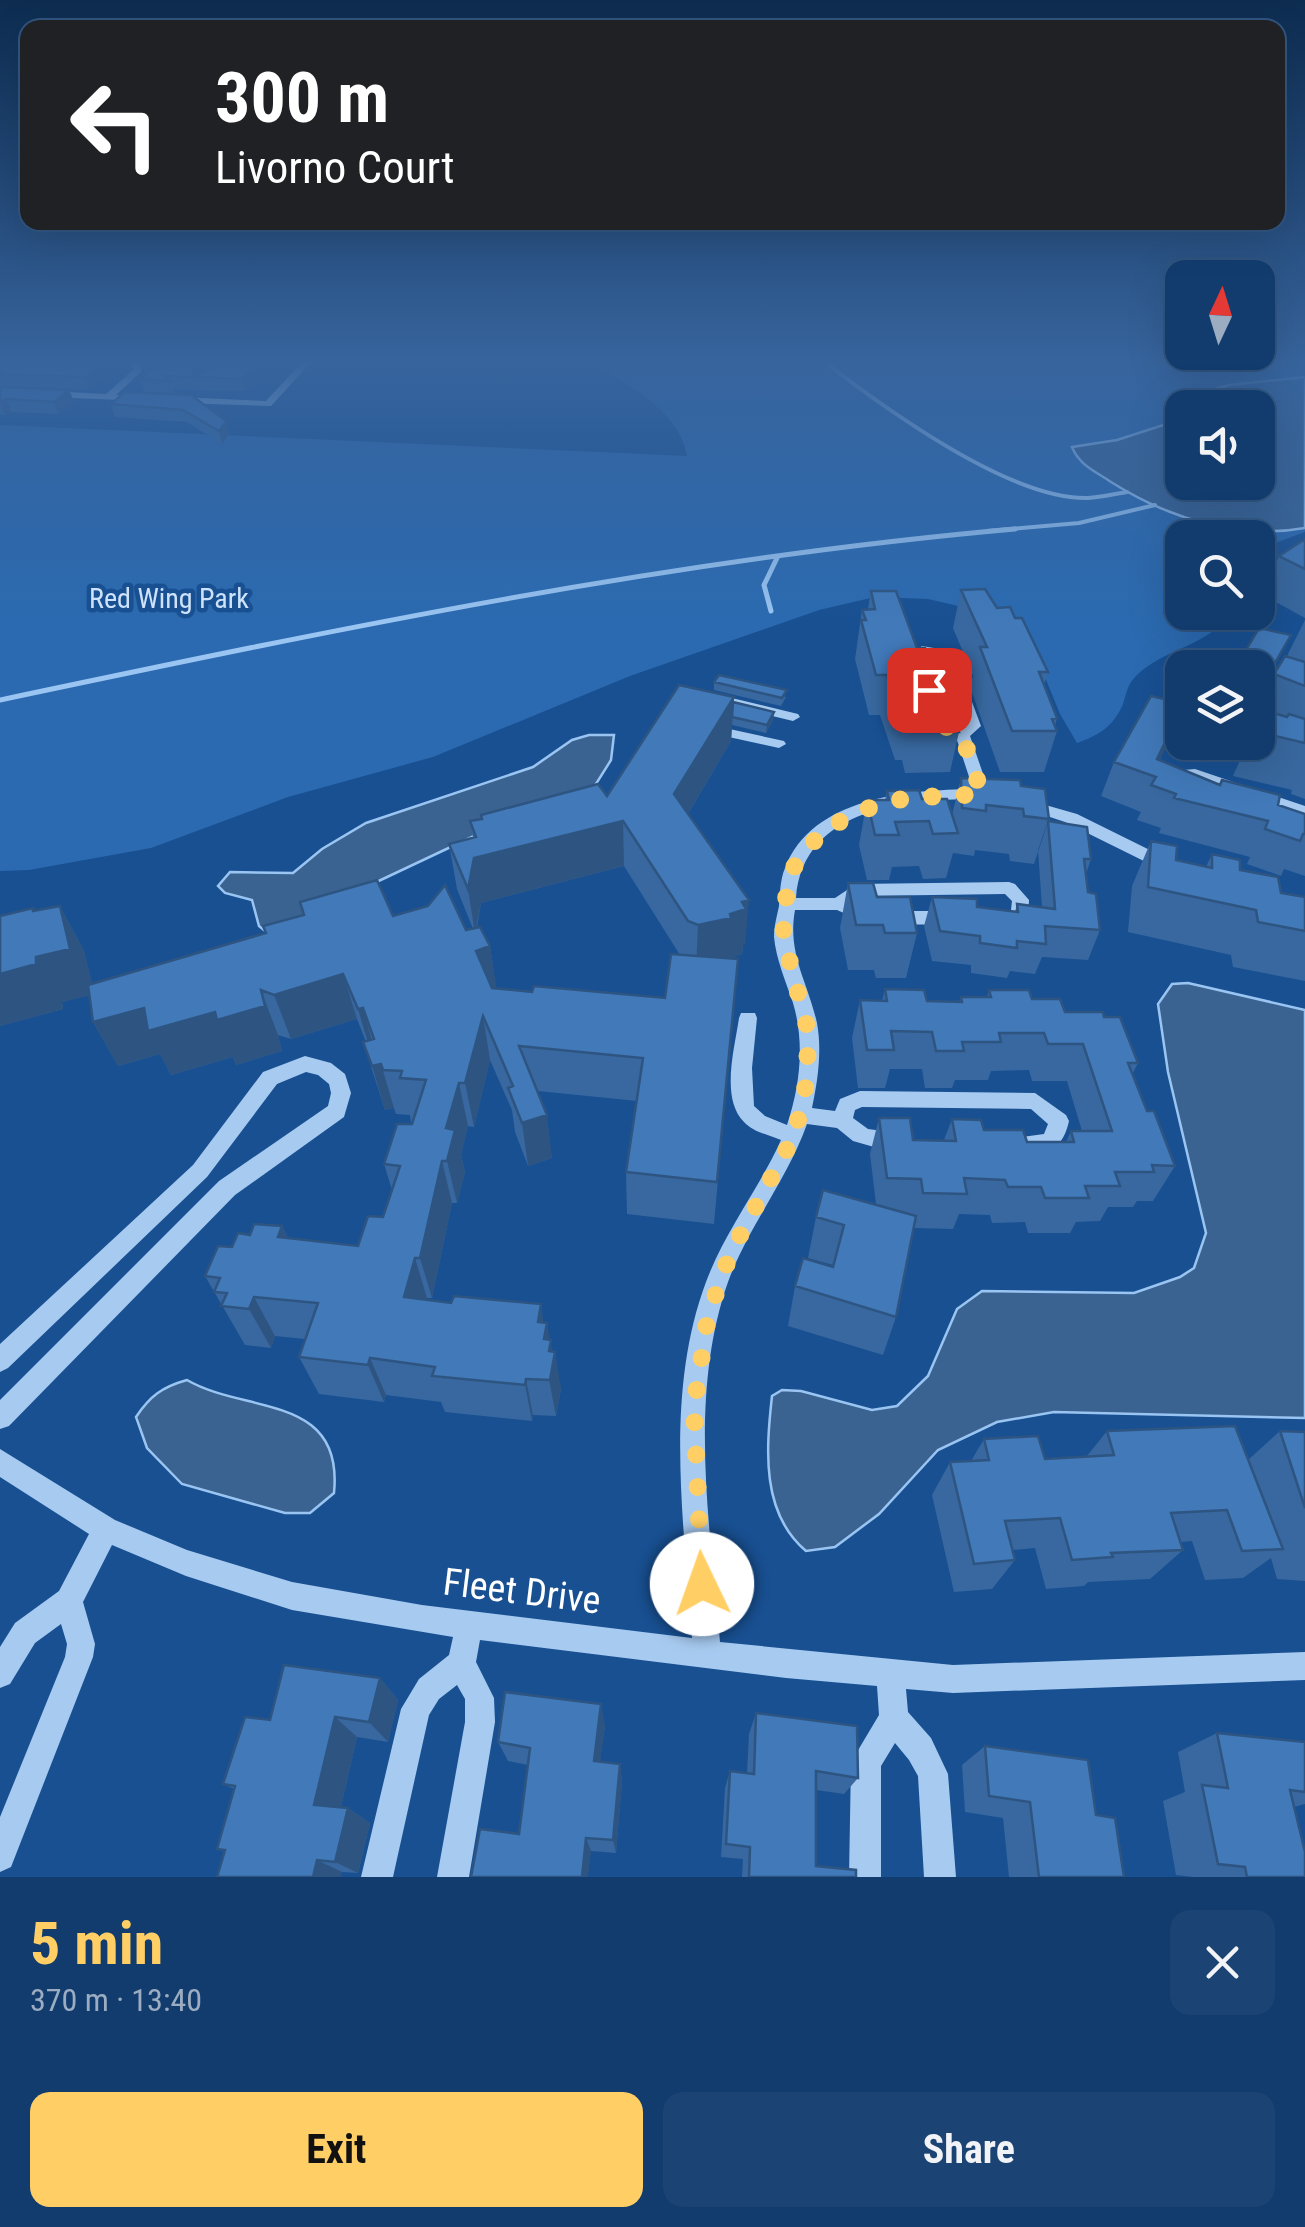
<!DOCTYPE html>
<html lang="en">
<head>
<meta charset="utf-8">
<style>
  :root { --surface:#123c6e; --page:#1b4373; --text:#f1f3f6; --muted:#9cadc2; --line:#315681; --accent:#ffcf66 }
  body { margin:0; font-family:"Roboto Condensed",sans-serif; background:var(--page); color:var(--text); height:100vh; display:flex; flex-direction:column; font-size:38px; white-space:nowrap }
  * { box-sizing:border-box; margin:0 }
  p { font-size:32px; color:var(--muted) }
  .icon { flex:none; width:55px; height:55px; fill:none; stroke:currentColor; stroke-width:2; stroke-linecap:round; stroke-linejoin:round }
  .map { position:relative; height:1877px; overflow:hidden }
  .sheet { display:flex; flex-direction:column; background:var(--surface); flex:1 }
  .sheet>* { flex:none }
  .top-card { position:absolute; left:20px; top:20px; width:1265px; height:210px; border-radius:20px; box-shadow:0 10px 40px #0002,0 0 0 2px var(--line); background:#202124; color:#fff; overflow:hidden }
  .needle { width:65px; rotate:4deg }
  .controls { position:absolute; left:1165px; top:260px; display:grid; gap:20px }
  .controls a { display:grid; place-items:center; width:110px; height:110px; border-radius:20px; background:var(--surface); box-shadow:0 10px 40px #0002,0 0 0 2px var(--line); font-size:50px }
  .pin { position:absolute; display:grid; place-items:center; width:85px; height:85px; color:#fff; margin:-42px; border-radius:20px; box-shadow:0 5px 15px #0006 }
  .me { position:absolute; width:110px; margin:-55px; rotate:357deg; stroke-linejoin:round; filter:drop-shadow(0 0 8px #0008) }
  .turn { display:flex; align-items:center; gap:35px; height:210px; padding:0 30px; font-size:45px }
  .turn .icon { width:130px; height:130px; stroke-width:2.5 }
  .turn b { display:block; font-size:70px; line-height:85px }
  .round { display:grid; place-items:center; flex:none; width:105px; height:105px; border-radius:20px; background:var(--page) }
  .overview { display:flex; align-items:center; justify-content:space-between; height:170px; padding:0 30px }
  h1 { font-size:60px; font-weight:700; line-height:75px; color:var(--accent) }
  .cta { display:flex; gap:20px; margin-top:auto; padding:20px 30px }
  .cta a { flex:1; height:115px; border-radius:20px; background:var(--accent); color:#111; font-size:40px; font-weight:700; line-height:115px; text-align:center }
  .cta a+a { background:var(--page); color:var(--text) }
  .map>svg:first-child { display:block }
  .green { fill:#2b6ab0 }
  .water { fill:#3a6392; stroke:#9ac5f2; stroke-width:2.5 }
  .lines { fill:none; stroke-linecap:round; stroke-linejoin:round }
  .stream-far1 { stroke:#9ac5f2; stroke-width:4 }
  .stream { stroke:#9ac5f2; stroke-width:5 }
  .minor { fill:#a7caf0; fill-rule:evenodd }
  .wall { fill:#38689f; fill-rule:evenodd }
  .shaded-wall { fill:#2e5582 }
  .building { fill:#4179b9; stroke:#2e5582; stroke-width:2.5 }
  .route { stroke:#ffcf66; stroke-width:18; stroke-dasharray:0 32.4 }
  .labels { text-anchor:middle; stroke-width:9; stroke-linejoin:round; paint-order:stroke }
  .far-park-label { font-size:28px; fill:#cee3fb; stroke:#185092 }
  .near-street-label { font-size:38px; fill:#fff; stroke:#185092 }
</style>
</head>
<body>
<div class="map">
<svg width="1305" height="1877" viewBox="0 0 1305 1877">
  <rect width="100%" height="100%" fill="#185092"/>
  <path class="green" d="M586,360h719v69l-47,-21h-76v27l-105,25c71,45 142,81 228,68v4l-47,17v-11h-76v74l35,1v15c-25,21 -66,27 -86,54 -4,6 -6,16 -8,22 -10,23 -24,31 -46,39l-17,-29 -20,-49 -64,-55 -48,-11 -53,-2 -56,13 -189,66 -197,81 -145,40 -137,51 -122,22 -29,1v-446l687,31c-7,-46 -63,-74 -101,-96z"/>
  <path class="water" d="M1305,377v151c-67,12 -137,-10 -194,-46 -16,-11 -32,-17 -39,-35l45,-7 65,-21v63h76v-74l-68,-1 3,-12 36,-10z
    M589,735h25l-3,25 -15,24 -21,17 -101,35 -197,93 -12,2 -6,-5 -7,-26 -27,-7 -7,-7 12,-14 63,1 29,-24 44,-26 167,-56 39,-27z
    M1188,983l117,27v408l-251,-6 -57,10 -59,28 -59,64 -44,33 -29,4c-45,-38 -40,-101 -34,-155l10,-6 19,1 71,19 25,-4 31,-30 29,-67 25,-18 152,2 46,-16 14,-9 12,-35 -38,-161 -10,-68 14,-20z
    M187,1380c58,34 157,13 147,113l-24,20h-25l-103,-29 -35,-36 -11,-31c14,-21 26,-30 51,-37z"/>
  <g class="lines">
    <path class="stream-far1" d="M822,360c61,47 188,140 266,138 13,-1 26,-4 39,-6
      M987,531l92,-8 76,-18"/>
    <path class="stream" d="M771,611l-7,-26 14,-29
      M0,700c336,-71 672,-141 1015,-171"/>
    <path class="minor" d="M131,360h8l3,11 -26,24 32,4 -2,2 -97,-4 -5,-3 5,-3 57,3 27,-24z
      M304,360h9l-42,46 -92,-3 -5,-3 5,-3 87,4z
      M922,646l30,5 2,3 27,72 -11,10 20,58 -8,5c-72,0 -179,7 -186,99h39l21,-14 153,-2 6,2 14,16 -1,16 -9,6 -15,-2 -3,-4 3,-4 7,-2 1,-9 -7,-7 -145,2 -9,7 19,9 3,4 -9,6 -27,-12h-42c-8,44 13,72 22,113 5,28 1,57 -5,85l23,3 5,-12 20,-8 175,2 31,22 3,6c-6,27 -20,36 -47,28l-3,-6 3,-6 22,-3 4,-10 -17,-15 -169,-2 -7,3 -2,8 15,11 37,5 3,6 -3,6 -7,3 -24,-2 -21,-6 -16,-13 -30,-4c-20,56 -59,103 -79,158 -40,114 -18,243 -8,360l233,23 352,-13v28l-352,13 -47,-4 2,23 23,26 17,36 8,103h-32l-6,-101 -9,-16 -14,-17 -14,23v111h-32l2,-115 28,-47 -2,-29 -91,-8 -306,-38 -4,22 18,36 1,24 -26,155h-32l28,-155v-23l-8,-14 -18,14 -10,16 -36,162h-32l40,-168 18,-30 30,-24 4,-18 -161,-27 -106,-34 -74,-31 -29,57 12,42 -2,13 -82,210 -11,5v-55l65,-160 2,-13 -6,-20 -26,19 -25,41 -10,4v-41l15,-24 44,-32 30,-57 -89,-57v-28l115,71 72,30 105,32 130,23 270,33c-8,-116 -28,-244 14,-356 19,-51 53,-93 75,-142 -12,-5 -28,-8 -37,-18 -24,-24 -9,-75 -5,-104l2,-5h14l2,5 -5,50 2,38 11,10 22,9c13,-39 18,-82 6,-122 -7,-21 -17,-44 -19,-66 0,-11 3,-21 5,-31 1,-12 1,-26 6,-38 27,-71 124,-78 188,-79l-17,-52 -23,-15 7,-4 21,11 5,-4 -24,-68 -17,-3v13h-10l-5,-13z
      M711,693l87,21 2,3 -7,4 -87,-21 -2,-3z
      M711,725l73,16 2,3 -7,4 -73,-16v-6z
      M1195,769l110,37v10l-111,-37 -22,2 -8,-5 8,-5z
      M1028,800l49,14 93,46 2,4 -8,6 -6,-2 -93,-46 -42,-14 -3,-3 3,-3z
      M890,911h59l9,6c-12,10 -65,10 -77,0z
      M305,1056l26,7 14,11 6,19 -7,24 -109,78 -226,231 -9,3v-29l219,-219 109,-75 3,-13 -2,-9 -11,-9 -12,-3 -29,12 -70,93 -199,191 -8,4v-28l193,-179 70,-93z"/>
  </g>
  <path class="wall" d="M0,360l118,7 -29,22 -89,-3z
    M162,360h34l1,16 80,-16 -32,31 -47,-1 -1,-5 1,5 -25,-1 2,4 -31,-1 -4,-13z
    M0,387l69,3 5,12 -16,12 -47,-2 -6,3h-5z
    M125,392l101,29 3,13 -7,10 -35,-22 -72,-5 -4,-13z
    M1305,539v79l-42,-23 16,-39z
    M961,590l54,28 33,54 -4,13 13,33 -2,8 2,5 -13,41h-44l-30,-85 3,-11 -20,-48z
    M871,591l46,57 23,42 19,42 -9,40 -45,1 -3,-13h-7l-15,-45h-11l-14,-56 7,-49 6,-1z
    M1305,620v179l-14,-5 1,-4 -59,-14 15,-34h10v-20l2,-5 -2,-1v-7l16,-35 13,-18z
    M714,682l72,15 -5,9 -67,-16z
    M734,697l-1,5 40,18 -7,13 -34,-8 -1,16 -43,73 57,131h-2l-1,9 -12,4 8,1 -24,265 -87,-10 -1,-42 11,-71 -99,-10 14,67 -24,8 -13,-34 -3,-22 -22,-50 -16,67 -6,-1 -7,29 4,17 -8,31h-5l-20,95h-5v2l117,23 5,16 12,50 -5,27 -23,-1 -1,6 -87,-9 -4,-10 -55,-7 -2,7 -65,-8 -20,-37 6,-18 -30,-3 -4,12 -26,-3 -40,-69 27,-29 18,-12 32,-9 6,12 70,8 25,-29 9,-27 -8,-26 29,-42h-2l-1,-7 -14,-1 -2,-6 -9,2 -22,-68h3l-9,-23 -66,20 -13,-4 4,16 -46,14 -3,-8 -62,18 -11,-21 -42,12 -25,-44 -3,-27 -28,7 1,7 -63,17v-110l33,-8 1,3 26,-5 24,45 8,33 301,-68 73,14 7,-1 -16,-40 -8,-45 24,-6 -3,-17 11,-2v-4l126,-19zM624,866l56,89 -15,43 -133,-6 -36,-4 -6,-42 -13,-18 4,-25z
    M1182,708l-22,52 60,25 85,29v62l-21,-7 -3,7 -34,-12 3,-7 -91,-24 2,-5 -24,-8 4,-8 -40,-16 13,-34z
    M961,778l60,8 28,33 -15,45 -24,-3 -1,-7 -34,-4 -1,6 -21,-3 -7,25 -23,1 -4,-13 -27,1 -3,13h-22l-8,-35 8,-45h18l2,-9 35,8 30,16z
    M1048,821l43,38 -5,15 2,18 12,38 -12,30 -46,-3 -7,17 -25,-3 -3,7 -36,-5v-8l-39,-4 -8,-35 8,-29 45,10 38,5 2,-8 25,3 -4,-57z
    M1151,841l25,19 30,7 6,-13 69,39 24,4v84l-72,-14 -2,-12 -103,-23 4,-46z
    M848,883l29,14 40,36 -11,45h-30l-2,-8h-26l-8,-42z
    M885,989l42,12 32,1 2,-5h26l2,-7 43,9 33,13 39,5 34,46 -6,12 15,36 28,55 -22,35h-16l-4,6h-25l-8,14 -24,1 -6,11h-42l-3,-11 -33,1 -2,-8 -31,-1 -6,15 -39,-1 -18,89 -13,38 -95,-29 7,-40 38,-19v-2l-25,-7 8,-41 60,-13 -6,-50 9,-36 34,22h31l8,-21 32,11 43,12h39l5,-11h11l-15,-50h-35l-3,-11 -38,1 -3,9h-33l-3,8h-27l-3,-19h-32l-5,19h-27l-6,-50 8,-38 22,1z
    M1107,1431l141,29 32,-29 25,1v149l-28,-2 -6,-21 -28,20 -38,2 -13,-39 -11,1 2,8 -33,29 -62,3 -4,4 -38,3 -11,-41 -23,2 3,10 -23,29 -38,3 -22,-97 18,-33 21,-1 13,-22 61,20 42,-3z
    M380,1678l18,22 -10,42 -31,-5 -16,70 7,1 22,15 -12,50 -16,-1 -2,5h-123l8,-25 -8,-3 17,-60 -11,-5z
    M756,1713l102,65 -14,16 -28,-4v76l40,11h-114l1,-18 -22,-2 4,-69 5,-17 17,2 2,-39z
    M605,1725l-5,36 20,3 2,17 -6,72 -25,-2 -72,-17 9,-69 -20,-4 -10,-19z
    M1217,1733l88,9v62l-11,3 11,70h-112l-17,-2 -13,-74 22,-9 -7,-40z
    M985,1746l111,69 28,62h-115l-6,-59 -38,-6 -3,-47z"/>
  <path class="shaded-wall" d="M107,360h9l2,7 -29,22 -4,-12z
    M193,360h3l1,17h-2l3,13 -4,-13z
    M262,360h15l-32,31 -3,-12z
    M69,390l5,12 -16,12 -4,-12z
    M6,399l5,13 -6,3 -5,-12z
    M226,421l3,13 -7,10 -3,-13z
    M734,697l-3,44 -58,98 1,-45z
    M1182,707l-11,30 -19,39 5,-17z
    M774,712l-1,8 -7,13 1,-8z
    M623,821l1,45 -143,37 -6,31 -7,-45 6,-31z
    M749,900l-4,45h-2l-1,9 -46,16 2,-45 32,-11 12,-12z
    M60,906l24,45 11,43 -33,8 1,7 -63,17v-52l33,-63v-3l25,44z
    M490,946l7,45 -13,5 -8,-45z
    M343,974l14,45 -66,20 -17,-44z
    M261,990l17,45 4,16 -46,14 -3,-8 -62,18 -11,-21 -42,12 -25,-44 51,-14z
    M363,1008l12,44 -4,1 -13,-44z
    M483,1016l7,44 -16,67 -9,-44z
    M381,1064l13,44 -9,2 -13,-44z
    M459,1083l9,43 -7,29 4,17 -8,31 -10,-42 -1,-33z
    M547,1115l5,43 -24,8 -6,-43z
    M442,1161l10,42 -20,95 -12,-40z
    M282,1226l19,41 -23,-30z
    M415,1258l12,40 -10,38 -13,-39z
    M254,1297l21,39 -4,12 -22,-39z
    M541,1304l4,29 2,-10 7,37 1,-8 6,37 -5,27 -18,-94z
    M370,1358l16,37 -2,7 -16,-37z
    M526,1379l7,36 -1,6 -7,-36z
    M380,1678l18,22 -10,42 -19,-20z
    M601,1704l4,21 -7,53 -4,-17z
    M335,1717l22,20 -19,83 -24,-15z
    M620,1764l2,17 -6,72 -3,-13z
    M348,1808l22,15 -12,50 -23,-11z
    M586,1838l5,13 -3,26h-6z
    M317,1860l25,12 -2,5h-27z"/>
  <path class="building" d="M0,360h107l-22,17 -85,-3z
    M162,360h31l1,17 -29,-1 6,5 -31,-2z
    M225,360h37l-20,19 -47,-2z
    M0,387l69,3 -15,12 -48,-3 -6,4z
    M125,392l66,3 35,26 -7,10 -36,-21 -72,-6z
    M1305,539v30l-26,-13z
    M985,589l12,19 13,-1 5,11h7l26,54h-9l18,46 -5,1 5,12h-45l-32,-84h7l-26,-57z
    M871,591h25l21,57h8l15,42 6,1 13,41h-46l-3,-12h-8l-15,-45h-11l-15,-55h5l-4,-10 13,-1z
    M1259,628l32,7 -32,56h-1v-23h-23z
    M1285,656l20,6v24l-31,-12z
    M719,675l68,15 -5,8 -68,-16z
    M679,685l55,12 -60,97 75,106 -7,2 4,7 -16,5 1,4 -33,7 -10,-4 -65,-100 -149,37 -6,31 -19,-45 27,-7 -6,-16 12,-2 -1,-4 117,-31 9,12z
    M1151,696l31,7v4l-25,52 63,26 2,-5 58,15 -2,10 27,9v20h-2l-3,7 -35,-12 3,-8 -94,-23 2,-4 -25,-9 5,-8 -42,-15z
    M733,702l41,10 -7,13 -35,-8z
    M1263,710l24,7 2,-3 16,5v24l-47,-11v-9z
    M961,778l59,2 1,6 24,3 4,30 -25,-3 -1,-7 -37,-4v6l-24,-3z
    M919,790l3,9h25l11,34 -25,1 -4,-13 -34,1 4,13h-24l-8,-35h22l-2,-9z
    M1048,821l39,6 4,32h-7l4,33 8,2 4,36 -55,-4 1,18 -29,-3v7l-37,-5v-7l-40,-5 -8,-34 45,2v8l41,5 -1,-8 38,5z
    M1151,841l26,5 -1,14 36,8v-14l28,6v10l38,7 3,16 24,4v34l-47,-9 -2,-12 -108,-23z
    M377,880l16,36 35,-10 17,-21 21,45 14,-3 10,19 -14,5 16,37 40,4 2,-6 131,12 6,-44 67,5 -21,223 -91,-10 17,-114 -124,-12 28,69 -25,8 -14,-35 5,-2 -30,-70 -18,67h-6l-13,45 9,2 -8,31h-5l-22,97h-5l-11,39 47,6 3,-7 87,8 -3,18 9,1 -3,16 7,1 -2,11 6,1 -5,28 -24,-1 -1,6 -93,-9 3,-9 -65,-9 -2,7 -69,-8 19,-54 -64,-6 -5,12 -28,-3 6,-13 -13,-1 6,-14 -15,-2 13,-30 14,1 6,-14 12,2 4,-11 28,2 -4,11 80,9 10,-30 15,1 17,-51 -16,-2 13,-40h15l14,-44 -26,-2 2,-7 -19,-1 -2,-6 -9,2 -9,-24 11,-3 -11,-31 -5,1 -15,-35 -69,21 -13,-5 4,16 -48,14 -2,-8 -67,19 -4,-23 -51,14 -5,-37 178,-52 -3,-7 41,-11 -4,-13z
    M848,883h25l4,14h33l7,36h-32l-2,-8h-27z
    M60,906l10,43 -34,8v7l-36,10v-58l33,-8v3z
    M885,989l39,1 3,11 35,1 -1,-5h30l-2,-7h40l3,9h28l5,13h38l1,5h16l18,46h-10l19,48h7l21,55 -23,-1 2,7h-39l5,14h-35l4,12h-44l-4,-11h-33l-3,-7 -41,-2 3,16 -44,-1 -2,-14 -34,-1 -8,-60h31l3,22 43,1 -4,-22 29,1 3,10h39l4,12h47l-3,-11h41l-29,-87h-35l-4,-11h-45l2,9h-39l2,9h-28l-4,-19 -41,-1 3,19h-27l-7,-50 27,1z
    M823,1190l93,26 -20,101 -101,-31 8,-28 30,9 11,-42 -28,-8z
    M1235,1426l48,123 -41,2 -15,-41 -56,3 12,37 -72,3 2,4 -41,3 -12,-42 -55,3 10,39 -41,4 -24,-102 39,-2 -5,-21 54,-3 7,23 69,-4 -7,-24z
    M1280,1431l25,1v76z
    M284,1665l96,13 -11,44 -34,-5 -21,88 34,3 -13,54 -18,-2 -4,17h-96l8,-27 -8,-1 18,-63 -12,-2 22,-67 25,3z
    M505,1692l96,12 -7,57 26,3 -7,76 -27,-2 -4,39h-111l9,-48 39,5 11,-86 -32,-6z
    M756,1713l101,13 1,52 -42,-7v95l40,4v7h-107l1,-30 -24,-3 4,-73 24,3z
    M1217,1733l88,9v50l-15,-2 15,62v25h-58l-2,-10 -27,-3 -16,-79 26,3z
    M985,1746l103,14 8,55 19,3 9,59h-85l-9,-75 -41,-6z"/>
  <linearGradient id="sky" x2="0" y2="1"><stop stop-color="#0d2c50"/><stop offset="0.58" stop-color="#37649d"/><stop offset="1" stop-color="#37649d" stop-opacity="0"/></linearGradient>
  <rect width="1305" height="623" fill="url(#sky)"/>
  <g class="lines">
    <path class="route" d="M702,1584l-8,-177 14,-91 23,-64 63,-116 11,-44 4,-58 -26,-98 4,-48 9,-26 28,-32 38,-20 44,-12 76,-4 -20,-59 -21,-11 -12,-34"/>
  </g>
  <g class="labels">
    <g class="far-park-label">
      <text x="169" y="608">Red Wing Park</text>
    </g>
    <g class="near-street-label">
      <text transform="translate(522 1591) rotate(7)" y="13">Fleet Drive</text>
    </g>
  </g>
</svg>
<div class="controls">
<a><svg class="needle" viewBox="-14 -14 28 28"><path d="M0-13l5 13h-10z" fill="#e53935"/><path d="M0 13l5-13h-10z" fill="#9cadc2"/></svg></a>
<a><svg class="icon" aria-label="sound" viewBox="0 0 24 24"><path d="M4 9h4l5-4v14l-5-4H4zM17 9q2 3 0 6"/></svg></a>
<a><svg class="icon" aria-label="search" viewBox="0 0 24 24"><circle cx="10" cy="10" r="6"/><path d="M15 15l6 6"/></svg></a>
<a><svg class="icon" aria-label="layers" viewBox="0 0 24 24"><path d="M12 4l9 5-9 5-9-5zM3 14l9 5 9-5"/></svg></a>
</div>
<div class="pin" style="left:929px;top:690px;background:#d93025"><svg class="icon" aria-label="arrive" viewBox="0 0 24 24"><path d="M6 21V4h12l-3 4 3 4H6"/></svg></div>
<svg class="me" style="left:702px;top:1584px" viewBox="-20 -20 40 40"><circle r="19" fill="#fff"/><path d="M0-13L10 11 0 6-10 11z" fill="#ffcf66"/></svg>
<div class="top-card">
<div class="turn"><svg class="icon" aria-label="left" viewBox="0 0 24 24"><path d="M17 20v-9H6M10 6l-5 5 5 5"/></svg><div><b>300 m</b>Livorno Court</div></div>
</div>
</div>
<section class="sheet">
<div class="overview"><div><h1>5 min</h1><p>370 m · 13:40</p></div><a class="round"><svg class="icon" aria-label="close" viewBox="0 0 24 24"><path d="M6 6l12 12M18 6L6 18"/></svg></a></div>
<div class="cta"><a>Exit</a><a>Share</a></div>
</section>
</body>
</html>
